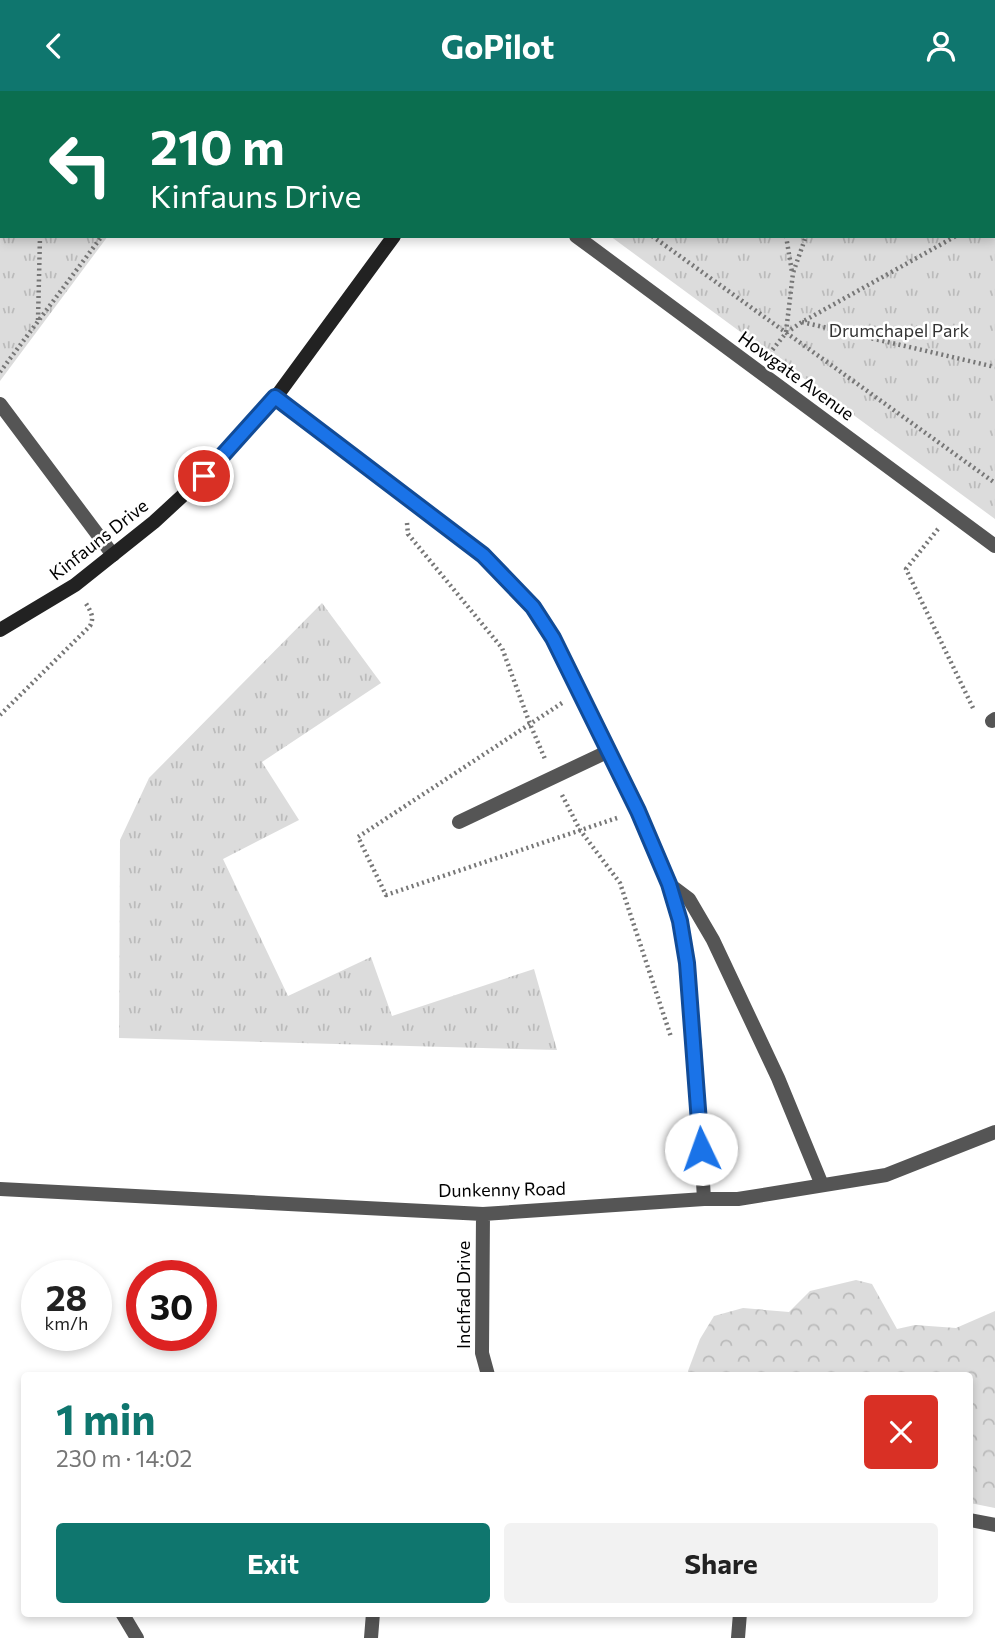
<!DOCTYPE html>
<html lang="en">
<head>
<meta charset="utf-8">
<style>
  :root { --surface:#fff; --page:#f2f2f2; --text:#222; --muted:#767676; --accent:#0f766e }
  body { margin:0; font-family:Commissioner,sans-serif; background:var(--page); color:var(--text); height:100vh; display:flex; flex-direction:column; font-size:26px; white-space:nowrap }
  * { box-sizing:border-box; margin:0 }
  p { font-size:23px; color:var(--muted) }
  .icon { flex:none; width:38px; height:38px; fill:none; stroke:currentColor; stroke-width:2; stroke-linecap:round; stroke-linejoin:round }
  .map { position:relative; flex:1; overflow:hidden }
  .details { position:absolute; left:21px; top:1281px; width:952px; height:245px; display:flex; flex-direction:column; background:var(--surface); border-radius:7px; box-shadow:0 4px 10px #0003 }
  .details>* { flex:none }
  .banner { position:absolute; left:0px; top:0px; width:996px; height:147px; box-shadow:0 4px 10px #0003; background:#0b6e4f; color:#fff; overflow:hidden }
  .speed { position:absolute; left:21px; top:1169px; display:flex; gap:14px; font-size:35px; font-weight:700; text-align:center }
  .speed>* { display:grid; place-content:center; width:91px; height:91px; border-radius:50%; background:var(--surface); box-shadow:0 4px 10px #0003; line-height:1 }
  .speed small { font-size:18px; font-weight:400 }
  .speed .limit { border:10px solid #d22; background:#fff; color:#111 }
  .pin { position:absolute; display:grid; place-items:center; width:60px; height:60px; color:#fff; margin:-30px; border:4px solid #fff; border-radius:50%; box-shadow:0 2px 7px #0007 }
  .me { position:absolute; width:77px; margin:-38px; rotate:357deg; stroke-linejoin:round; filter:drop-shadow(0 0 5px #0008) }
  .turn { display:flex; align-items:center; gap:24px; height:147px; padding:0 35px; font-size:32px }
  .turn .icon { width:91px; height:91px; stroke-width:2.5 }
  .turn b { display:block; font-size:49px; line-height:60px }
  .round { display:grid; place-items:center; flex:none; width:74px; height:74px; border-radius:7px; background:var(--page) }
  .summary { display:flex; align-items:center; justify-content:space-between; height:119px; padding:0 35px }
  h1 { font-size:42px; font-weight:700; line-height:52px; color:var(--accent) }
  .primary-button { display:flex; gap:14px; margin-top:auto; padding:14px 35px }
  .primary-button a { flex:1; height:80px; border-radius:7px; background:var(--accent); color:#fff; font-size:28px; font-weight:700; line-height:80px; text-align:center }
  .primary-button a+a { background:var(--page); color:var(--text) }
  header { display:flex; justify-content:space-between; align-items:center; height:91px; padding:0 35px; background:var(--accent); color:#fff; font-size:32px; font-weight:700 }
  .map>svg:first-child { display:block }
  .forest { fill:url(#forest-crowns) }
  .park { fill:url(#park-tufts) }
  .lines { fill:none; stroke-linecap:round; stroke-linejoin:round }
  .path { stroke:#777; stroke-width:4.5; stroke-dasharray:2 3.5; stroke-linecap:butt }
  .lane { stroke:#555; stroke-width:14 }
  .street { stroke:#555; stroke-width:14 }
  .secondary { stroke:#222; stroke-width:14 }
  .route-casing { stroke:#114b97; stroke-width:18 }
  .route { stroke:#1a73e8; stroke-width:12 }
  .labels { text-anchor:middle; stroke-width:5; stroke-linejoin:round; paint-order:stroke }
  .park-label { font-size:18px; fill:#333; stroke:#fff }
  .street-label { font-size:18px; fill:#000; stroke:#fff }
</style>
</head>
<body>
<header><svg class="icon" aria-label="back" viewBox="0 0 24 24"><path d="M15 5l-7 7 7 7"/></svg>GoPilot<svg class="icon" aria-label="person" viewBox="0 0 24 24"><circle cx="12" cy="8" r="4"/><path d="M4 21q1-7 8-7t8 7"/></svg></header>
<div class="map">
<svg width="995" height="1547" viewBox="0 0 995 1547">
  <defs>
    <pattern id="forest-crowns" width="20" height="18" patternUnits="userSpaceOnUse" patternTransform="scale(1.75)"><rect width="20" height="18" fill="#dcdcdc"/><path d="M2 6a3 3 0 1 1 6 0M12 15a3 3 0 1 1 6 0" fill="none" stroke="#bbb"/></pattern>
    <pattern id="park-tufts" width="24" height="20" patternUnits="userSpaceOnUse" patternTransform="scale(1.75)"><rect width="24" height="20" fill="#dcdcdc"/><path d="M3 7l-1-3M5 7V3M7 7l1-3M15 17l-1-3M17 17v-4M19 17l1-3" fill="none" stroke="#bbb"/></pattern>
  </defs>
  <rect width="100%" height="100%" fill="#fff"/>
  <path class="forest" d="M856,1189l16,4 25,45 18,-4 41,3 39,-17v197l-25,-5v-128h-281l-1,-4 12,-32 14,-23 29,-8 46,4 21,-21z"/>
  <path class="park" d="M0,0h217l-215,2v143h106l-108,145z
    M538,0h457v428l-385,-283h384v-143h-457z
    M322,512l59,80 -119,79 37,58 -76,39 65,137 83,-39 21,59 142,-47 23,81 -438,-12 1,-198 29,-62z"/>
  <g class="lines">
    <path class="path" d="M762,0l1,2
      M43,2v-2
      M211,2l1,-2
      M574,2l2,-2
      M858,2l1,-2
      M994,124h1
      M652,145l343,247
      M786,145l6,36
      M38,229l2,-84
      M802,231l193,45
      M786,241l7,-59 13,-37
      M769,263l17,-21 16,-11 154,-86
      M0,281l102,-136
      M407,432l1,11 94,114 28,76 15,35
      M938,438l-32,40 68,141
      M562,612l-204,134 28,58 234,-78
      M0,624l90,-89c5,-9 0,-16 -5,-24
      M562,704l18,35 40,53 51,154"/>
    <path class="lane" d="M0,313l113,151
      M669,793l20,15 24,41 65,138 44,107"/>
    <path class="street" d="M576,145l419,310
      M276,306l207,158 49,52 21,31 85,173 31,73 10,37 8,42 8,85 9,151
      M992,630l3,-2
      M459,731l150,-71
      M0,1098l483,25 221,-15h34l148,-24 109,-43
      M483,1123l-1,139 6,22
      M970,1429l25,5
      M122,1522l15,25
      M371,1547l2,-25
      M738,1547l2,-25"/>
    <path class="secondary" d="M500,2l1,-2
      M0,539l75,-45 79,-63 50,-46 72,-79 118,-161"/>
  </g>
  <g class="lines">
    <g class="route-casing">
      <path id="route" d="M204,385l71,-79 208,158 50,52 20,31 85,173 31,73 11,37 7,42 14,186"/>
    </g>
    <use href="#route" class="route"/>
  </g>
  <g class="labels">
    <g class="park-label">
      <text x="899" y="246">Drumchapel Park</text>
    </g>
    <g class="street-label">
      <text transform="translate(796 285) rotate(36)" y="6">Howgate Avenue</text>
      <text transform="translate(99 449) rotate(-38)" y="6">Kinfauns Drive</text>
      <text transform="translate(502 1099) rotate(-1)" y="6">Dunkenny Road</text>
      <text transform="translate(464 1204) rotate(-90)" y="6">Inchfad Drive</text>
    </g>
  </g>
</svg>
<div class="speed"><div>28<small>km/h</small></div><div class="limit">30</div></div>
<div class="pin" style="left:204px;top:385px;background:#d93025"><svg class="icon" aria-label="arrive" viewBox="0 0 24 24"><path d="M6 21V4h12l-3 4 3 4H6"/></svg></div>
<svg class="me" style="left:701px;top:1058px" viewBox="-20 -20 40 40"><circle r="19" fill="#fff"/><path d="M0-13L10 11 0 6-10 11z" fill="#1a73e8"/></svg>
<div class="banner">
<div class="turn"><svg class="icon" aria-label="left" viewBox="0 0 24 24"><path d="M17 20v-9H6M10 6l-5 5 5 5"/></svg><div><b>210 m</b>Kinfauns Drive</div></div>
</div>
<section class="details">
<div class="summary"><div><h1>1 min</h1><p>230 m · 14:02</p></div><a class="round" style="background:#d93025;color:#fff"><svg class="icon" aria-label="close" viewBox="0 0 24 24"><path d="M6 6l12 12M18 6L6 18"/></svg></a></div>
<div class="primary-button"><a>Exit</a><a>Share</a></div>
</section>
</div>
</body>
</html>
